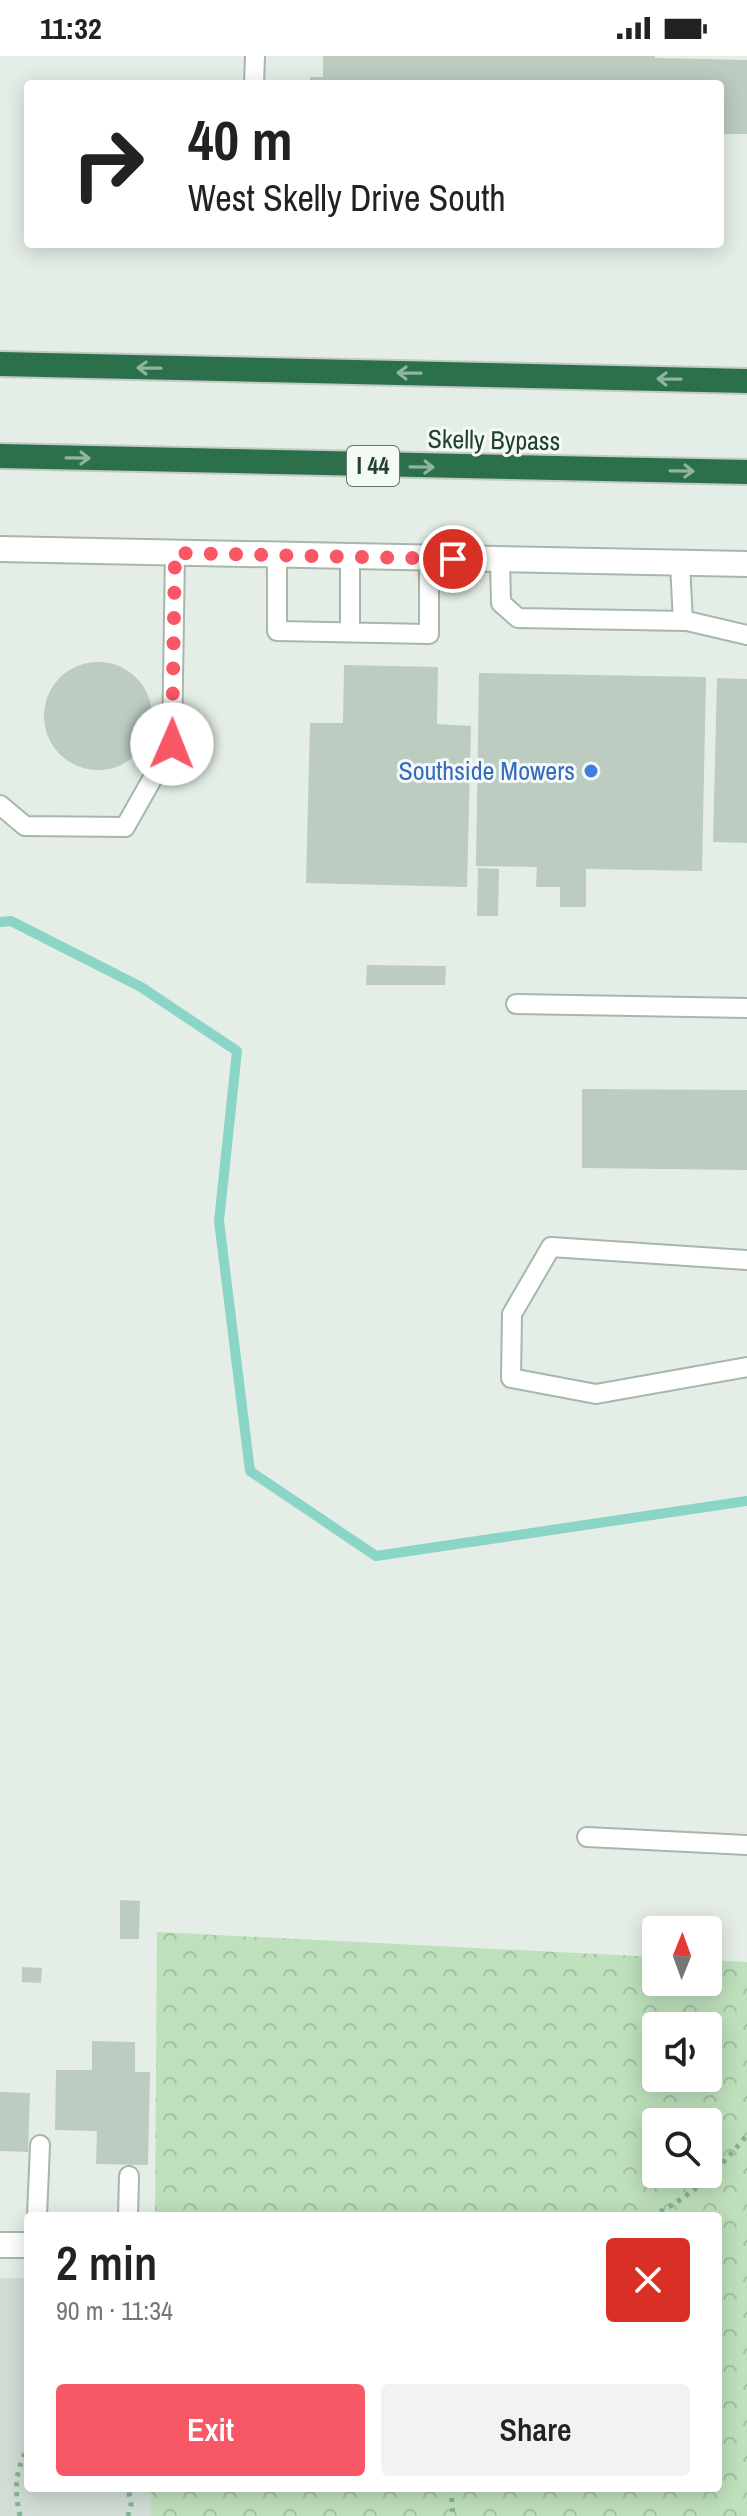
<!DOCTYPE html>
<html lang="en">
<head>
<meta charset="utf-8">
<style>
  :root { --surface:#fff; --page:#f2f2f2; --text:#222; --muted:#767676; --accent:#f85866 }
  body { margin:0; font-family:"Archivo Narrow",sans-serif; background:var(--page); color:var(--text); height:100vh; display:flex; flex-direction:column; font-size:30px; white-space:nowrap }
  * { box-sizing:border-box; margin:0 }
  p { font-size:26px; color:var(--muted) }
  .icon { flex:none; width:44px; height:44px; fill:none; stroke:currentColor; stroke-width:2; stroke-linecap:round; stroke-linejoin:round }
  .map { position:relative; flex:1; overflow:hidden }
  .side { position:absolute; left:24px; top:2156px; width:698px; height:280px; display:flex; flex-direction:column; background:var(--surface); border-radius:8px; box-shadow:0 4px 20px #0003 }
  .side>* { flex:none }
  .guide { position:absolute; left:24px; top:24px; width:700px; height:168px; border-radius:8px; box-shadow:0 4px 20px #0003; background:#fff; color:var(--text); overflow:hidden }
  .needle { width:52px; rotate:1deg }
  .controls { position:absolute; left:642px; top:1860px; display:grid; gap:16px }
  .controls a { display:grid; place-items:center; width:80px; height:80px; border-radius:8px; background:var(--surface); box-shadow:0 4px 20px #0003; font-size:40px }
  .pin { position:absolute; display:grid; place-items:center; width:68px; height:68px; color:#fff; margin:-34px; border:4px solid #fff; border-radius:50%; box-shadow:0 2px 8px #0007 }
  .me { position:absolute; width:88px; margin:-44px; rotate:1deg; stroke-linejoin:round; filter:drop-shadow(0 0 6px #0008) }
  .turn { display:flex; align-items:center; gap:28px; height:168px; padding:0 32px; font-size:36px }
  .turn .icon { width:104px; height:104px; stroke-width:2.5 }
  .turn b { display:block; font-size:56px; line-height:68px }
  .round { display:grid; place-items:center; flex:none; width:84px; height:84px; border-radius:8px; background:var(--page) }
  .headline { display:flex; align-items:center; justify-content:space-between; height:136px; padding:0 32px }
  h1 { font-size:48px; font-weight:600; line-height:60px }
  .primary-button { display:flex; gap:16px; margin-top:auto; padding:16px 32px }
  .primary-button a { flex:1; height:92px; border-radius:8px; background:var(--accent); color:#fff; font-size:32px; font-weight:600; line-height:92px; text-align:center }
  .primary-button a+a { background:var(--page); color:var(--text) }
  .status { display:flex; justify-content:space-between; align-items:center; height:56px; padding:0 40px; background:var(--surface); direction:ltr }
  .status svg { height:22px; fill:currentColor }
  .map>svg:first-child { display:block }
  .built { fill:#d2ded5 }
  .forest { fill:url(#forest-crowns); fill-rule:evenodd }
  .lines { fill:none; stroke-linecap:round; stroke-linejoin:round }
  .stream { stroke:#8ad5c8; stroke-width:10 }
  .building { fill:#bcccc1 }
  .service-casing { stroke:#a6b7ab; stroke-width:22 }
  .minor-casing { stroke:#a6b7ab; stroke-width:28 }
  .tertiary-casing { stroke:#a6b7ab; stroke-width:28 }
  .motorway-casing { stroke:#c1cac5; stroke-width:28 }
  .path { stroke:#83b394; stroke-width:5; stroke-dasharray:4 6; stroke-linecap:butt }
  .service { stroke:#fff; stroke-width:18 }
  .minor { stroke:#fff; stroke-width:24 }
  .tertiary { stroke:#fff; stroke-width:24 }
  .motorway { stroke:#2c6f4b; stroke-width:24 }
  .oneway { stroke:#90b4a0 }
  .route { stroke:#f85866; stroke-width:14; stroke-dasharray:0 25.2 }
  .shop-dot { fill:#3f7fe0; stroke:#f5faf6; stroke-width:3 }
  .labels { text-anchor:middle; stroke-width:6; stroke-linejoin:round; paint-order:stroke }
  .shield { fill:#f5faf6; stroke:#61786b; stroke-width:2 }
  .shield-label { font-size:24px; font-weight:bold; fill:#22412f }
  .street-label { font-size:26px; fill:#22412f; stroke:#f5faf6 }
  .shop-label { font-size:26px; fill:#366cbe; stroke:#f5faf6; text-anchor:end }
</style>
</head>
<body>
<div class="status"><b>11:32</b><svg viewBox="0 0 49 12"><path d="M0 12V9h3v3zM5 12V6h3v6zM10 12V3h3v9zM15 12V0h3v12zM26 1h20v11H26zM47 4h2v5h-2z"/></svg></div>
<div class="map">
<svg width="747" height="2460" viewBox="0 0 747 2460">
  <defs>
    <pattern id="forest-crowns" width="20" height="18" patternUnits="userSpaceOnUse" patternTransform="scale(2)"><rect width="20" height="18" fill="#bfe0bc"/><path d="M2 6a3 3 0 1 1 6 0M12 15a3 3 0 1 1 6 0" fill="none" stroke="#a4c1a2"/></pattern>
  </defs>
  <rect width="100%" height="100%" fill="#e4eee6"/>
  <path class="built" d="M0,2222h28v210h123l-1,28h-150z"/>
  <path class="forest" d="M157,1876l499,25v25h52v-22l39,2v554h-597l1,-28h567v-272h-563zM656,1970h52v52h-52zM656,2066h52v52h-52z"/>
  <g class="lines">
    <path class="stream" d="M0,866l11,-1 130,66 96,64 -18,170 31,250 126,85 371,-55"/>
  </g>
  <path class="building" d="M323,0h332v2l92,2v74h-27v-50h-410v-7h13z
    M44 660a54 54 0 1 1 108 0a54 54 0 1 1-108 0Z
    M344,609l94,2 -1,57 34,2 -4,161 -161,-4 4,-160h33z
    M479,617l227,4 -4,194 -116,-2v38h-26v-20h-24l1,-20 -61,-1z
    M717,622l30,1v164l-34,-1z
    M478,812l21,1 -1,47h-21z
    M367,909l79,1 -1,19h-79z
    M582,1033l165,1v80l-165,-2z
    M120,1844l20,1 -1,38h-19z
    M22,1911l20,1 -1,15 -19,-1z
    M92,1985l43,1v30h15l-2,93 -52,-1 1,-33 -42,-1 1,-60h36z
    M0,2036l30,1 -2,59 -28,-1z"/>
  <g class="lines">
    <g class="service-casing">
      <path id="service" d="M254,28l1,-28
        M277,499v76l152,3v-76
        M350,501v75
        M500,504l1,43 17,15 169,3 60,14
        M680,508l3,57
        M0,749l25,21 100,1 47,-83 3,-191
        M516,948l231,4
        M747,1204l-196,-13 -39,67 -1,64 85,16 151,-27
        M587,1781l160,8
        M37,2160l3,-71
        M128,2160l1,-40"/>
    </g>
    <g class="minor-casing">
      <path id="minor" d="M0,2189h28"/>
    </g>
    <g class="tertiary-casing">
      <path id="tertiary" d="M0,493l747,15"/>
    </g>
    <g class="motorway-casing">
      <path id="motorway" d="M0,308l747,17
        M0,400l747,16"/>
    </g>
    <path class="path" d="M651,2160c40,-18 68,-47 96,-81
      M451,2432l2,28
      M20,2460c-6,-27 -5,-44 8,-69
      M128,2460l3,-12 -3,-16"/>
    <use href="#service" class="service"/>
    <use href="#minor" class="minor"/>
    <use href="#tertiary" class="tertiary"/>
    <use href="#motorway" class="motorway"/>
  </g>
  <defs><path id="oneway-shaft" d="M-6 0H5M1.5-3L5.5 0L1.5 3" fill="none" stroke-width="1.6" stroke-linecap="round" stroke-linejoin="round" transform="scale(2)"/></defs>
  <g class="oneway">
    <use href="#oneway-shaft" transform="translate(149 312) rotate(-179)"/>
    <use href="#oneway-shaft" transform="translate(409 317) rotate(-179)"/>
    <use href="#oneway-shaft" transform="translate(669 323) rotate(-179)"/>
    <use href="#oneway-shaft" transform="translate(78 402) rotate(1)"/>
    <use href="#oneway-shaft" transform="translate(422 411) rotate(1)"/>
    <use href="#oneway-shaft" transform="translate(682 415) rotate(1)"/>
  </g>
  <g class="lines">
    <path class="route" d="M172,688l3,-191 278,6"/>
  </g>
  <circle class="shop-dot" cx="591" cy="715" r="8"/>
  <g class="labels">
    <rect class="shield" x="347" y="390" width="52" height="40" rx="6"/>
    <g class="shield-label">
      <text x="373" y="418">I 44</text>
    </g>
    <g class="street-label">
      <text transform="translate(494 384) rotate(1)" y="9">Skelly Bypass</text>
    </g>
    <g class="shop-label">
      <text x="575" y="724">Southside Mowers</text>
    </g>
  </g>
</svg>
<div class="controls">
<a><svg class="needle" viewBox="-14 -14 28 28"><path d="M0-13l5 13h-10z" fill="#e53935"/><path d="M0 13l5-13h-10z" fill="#767676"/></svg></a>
<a><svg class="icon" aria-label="sound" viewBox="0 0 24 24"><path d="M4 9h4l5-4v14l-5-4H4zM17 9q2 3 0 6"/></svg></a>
<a><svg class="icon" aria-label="search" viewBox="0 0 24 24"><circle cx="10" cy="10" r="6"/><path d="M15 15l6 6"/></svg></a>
</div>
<div class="pin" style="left:453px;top:503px;background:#d93025"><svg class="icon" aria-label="arrive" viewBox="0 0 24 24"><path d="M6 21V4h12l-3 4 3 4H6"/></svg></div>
<svg class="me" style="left:172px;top:688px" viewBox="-20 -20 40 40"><circle r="19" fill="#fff"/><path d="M0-13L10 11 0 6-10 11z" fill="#f85866"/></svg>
<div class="guide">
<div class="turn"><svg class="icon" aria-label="right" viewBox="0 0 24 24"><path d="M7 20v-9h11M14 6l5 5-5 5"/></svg><div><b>40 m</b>West Skelly Drive South</div></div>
</div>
<section class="side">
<div class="headline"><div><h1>2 min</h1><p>90 m · 11:34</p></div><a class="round" style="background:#d93025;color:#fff"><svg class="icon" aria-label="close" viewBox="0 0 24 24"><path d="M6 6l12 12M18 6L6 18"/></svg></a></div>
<div class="primary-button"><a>Exit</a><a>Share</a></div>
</section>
</div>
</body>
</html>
